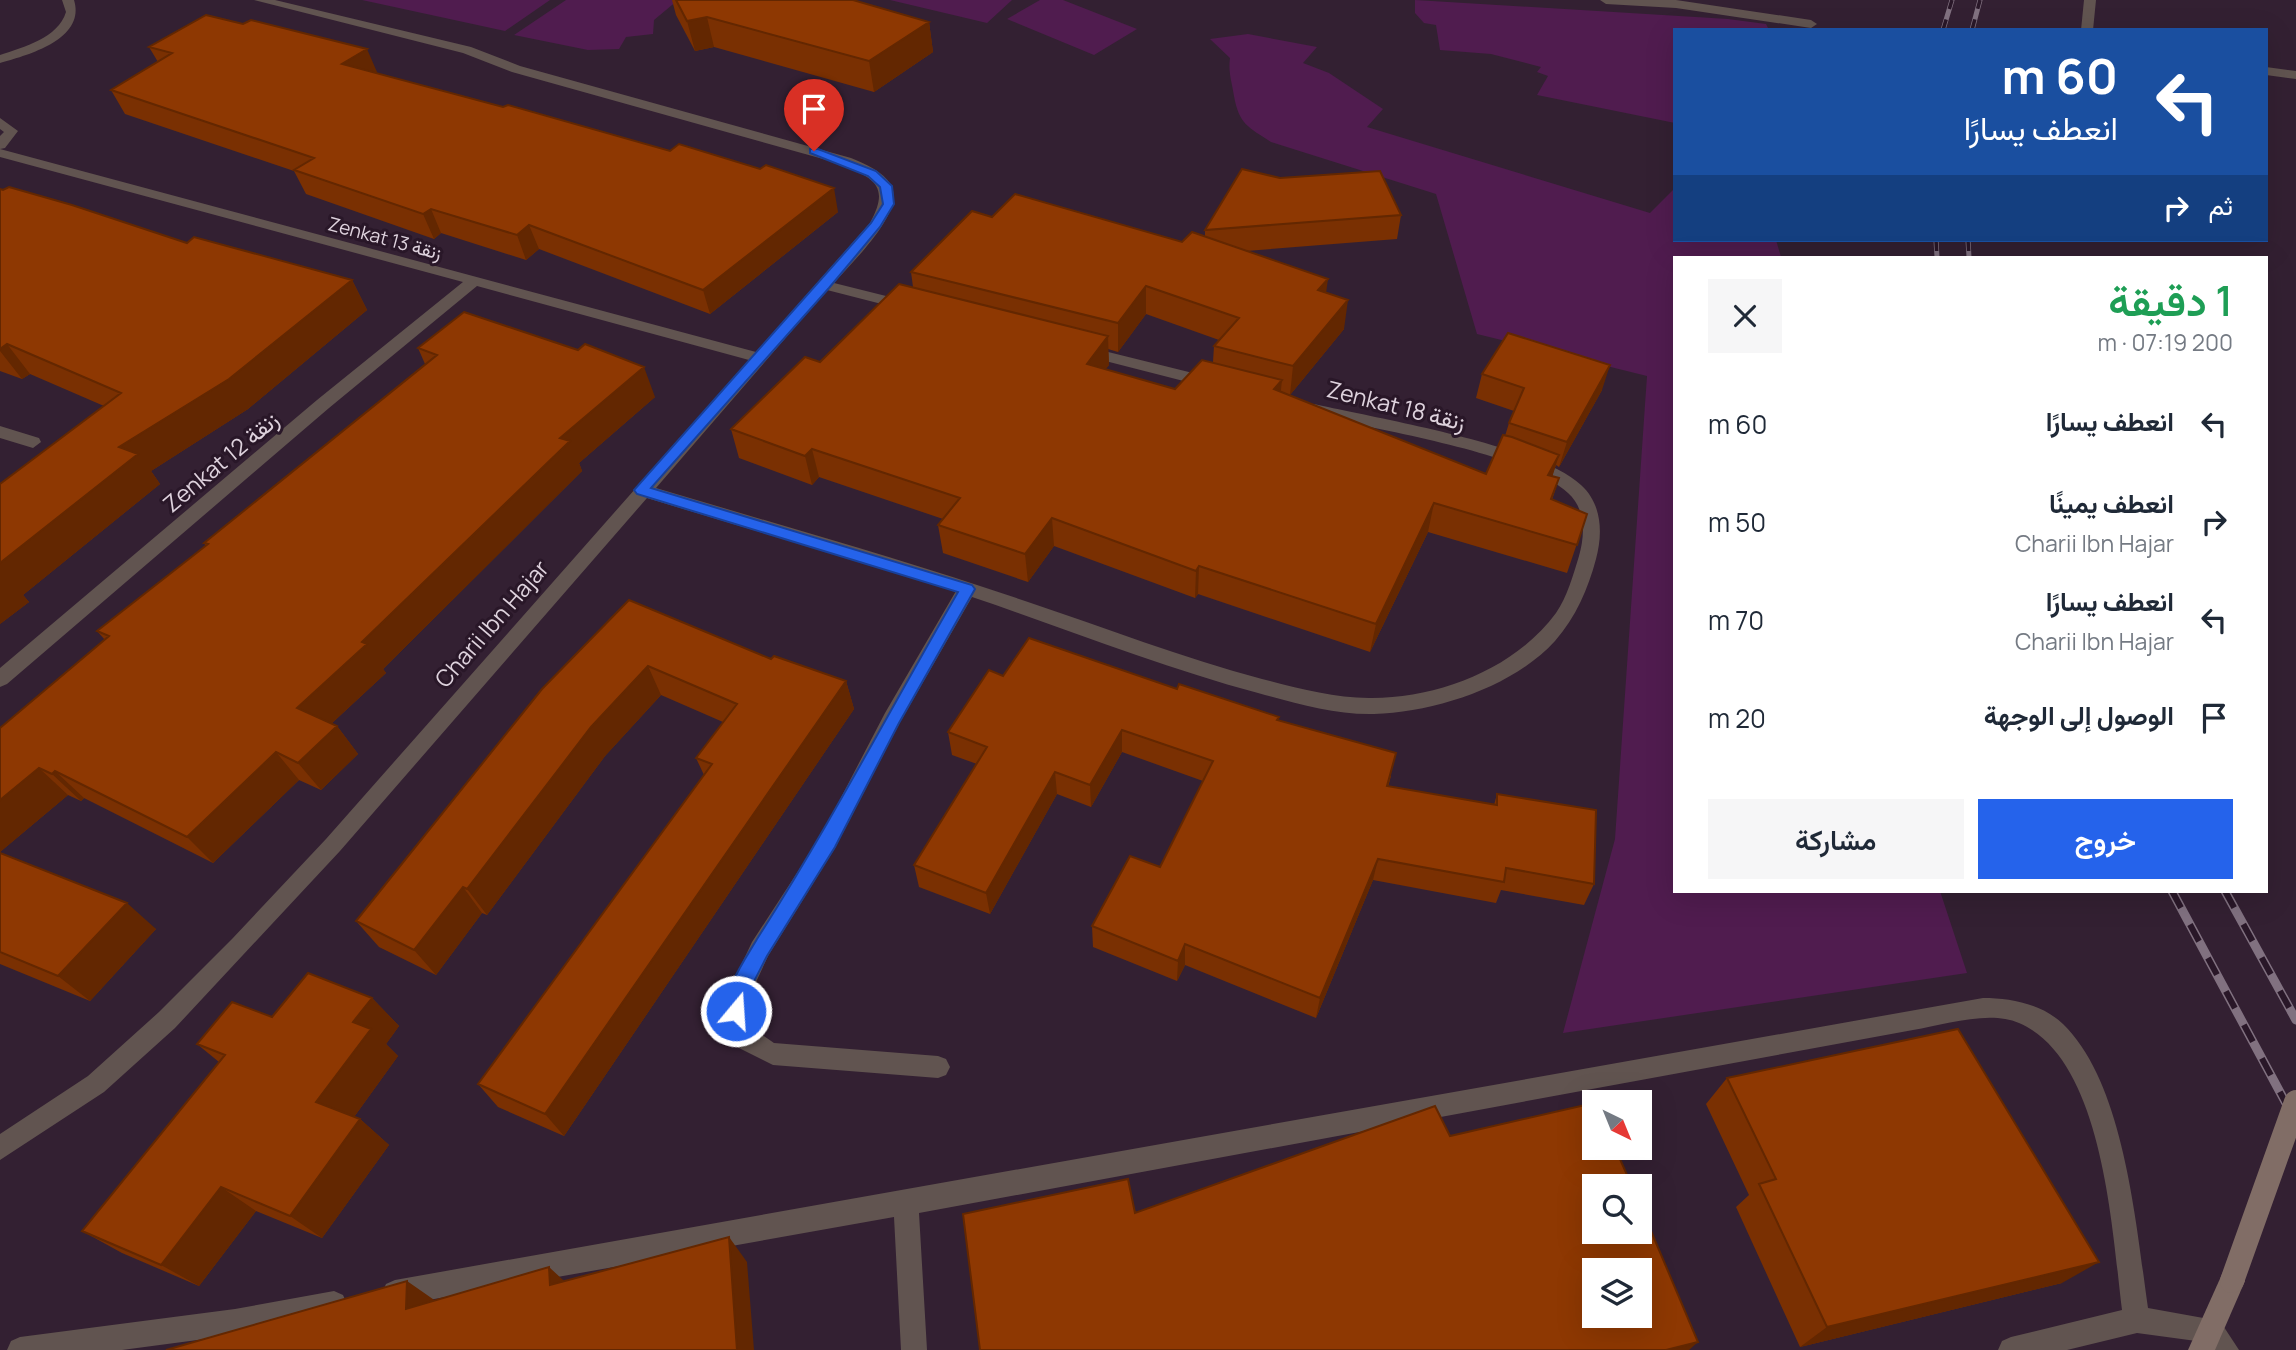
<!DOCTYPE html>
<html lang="ar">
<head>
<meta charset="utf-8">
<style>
  :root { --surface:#fff; --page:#f6f6f7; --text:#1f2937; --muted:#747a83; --accent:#2563eb }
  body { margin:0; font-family:Manrope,Vazirmatn,sans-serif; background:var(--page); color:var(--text); direction:rtl; height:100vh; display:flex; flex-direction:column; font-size:26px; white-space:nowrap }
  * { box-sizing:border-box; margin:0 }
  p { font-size:23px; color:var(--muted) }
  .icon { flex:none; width:38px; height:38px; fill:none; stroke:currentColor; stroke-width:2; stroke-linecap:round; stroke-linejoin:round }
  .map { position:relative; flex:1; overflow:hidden; direction:ltr }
  .details { position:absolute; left:1673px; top:256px; width:595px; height:637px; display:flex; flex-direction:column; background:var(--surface); border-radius:0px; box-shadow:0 7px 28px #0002; direction:rtl }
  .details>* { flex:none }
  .hud { position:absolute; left:1673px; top:28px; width:595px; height:214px; border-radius:0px; box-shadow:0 7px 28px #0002; direction:rtl; background:#1a4fa0; color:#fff; overflow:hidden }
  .needle { width:46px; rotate:137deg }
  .controls { position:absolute; left:1582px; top:1090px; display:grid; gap:14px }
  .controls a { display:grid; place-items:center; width:70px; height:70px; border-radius:0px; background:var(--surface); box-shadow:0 7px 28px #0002; font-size:35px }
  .pin { position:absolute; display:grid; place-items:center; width:60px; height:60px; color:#fff; margin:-72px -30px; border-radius:50% 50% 50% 0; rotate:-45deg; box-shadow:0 0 7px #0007 }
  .pin .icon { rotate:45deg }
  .me { position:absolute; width:77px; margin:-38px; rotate:18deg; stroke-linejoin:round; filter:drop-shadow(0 0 5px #0008) }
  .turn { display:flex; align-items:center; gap:24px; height:147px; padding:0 35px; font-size:32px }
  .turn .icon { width:91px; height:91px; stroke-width:2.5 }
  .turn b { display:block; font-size:49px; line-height:60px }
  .then { display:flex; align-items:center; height:66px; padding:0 35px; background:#0003; gap:14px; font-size:26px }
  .round { display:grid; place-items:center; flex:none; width:74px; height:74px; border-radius:0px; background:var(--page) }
  .headline { display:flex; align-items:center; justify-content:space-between; height:119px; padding:0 35px }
  h1 { font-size:42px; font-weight:600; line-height:52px; color:#1e9e55 }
  .button { display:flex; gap:14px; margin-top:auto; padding:14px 35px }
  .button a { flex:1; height:80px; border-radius:0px; background:var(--accent); color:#fff; font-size:28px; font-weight:600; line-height:80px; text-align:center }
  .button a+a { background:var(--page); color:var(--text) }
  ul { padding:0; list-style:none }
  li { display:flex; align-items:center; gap:21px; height:98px; padding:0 35px }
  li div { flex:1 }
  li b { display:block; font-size:26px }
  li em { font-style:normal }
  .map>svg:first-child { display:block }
  .green { fill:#501c4f }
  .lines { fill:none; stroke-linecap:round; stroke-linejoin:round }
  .service { fill:#615450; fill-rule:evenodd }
  .pedestrian { fill:#615450; fill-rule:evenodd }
  .minor { fill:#615450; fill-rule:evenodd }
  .secondary { fill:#816d66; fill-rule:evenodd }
  .rail-far1-casing { stroke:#817180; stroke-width:5 }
  .rail-casing { stroke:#817180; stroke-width:9 }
  .rail-far1 { stroke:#291728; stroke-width:3.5; stroke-dasharray:11; stroke-linecap:butt }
  .rail { stroke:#291728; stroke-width:6; stroke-dasharray:19; stroke-linecap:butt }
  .secondary-bridge { stroke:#816d66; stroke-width:24 }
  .wall { fill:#7a3002; fill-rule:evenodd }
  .shaded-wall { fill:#632701 }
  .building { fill:#8e3802; stroke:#632701; stroke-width:2; fill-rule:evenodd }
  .route { fill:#2563eb; stroke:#184099; stroke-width:2 }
  .labels { text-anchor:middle; stroke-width:6; stroke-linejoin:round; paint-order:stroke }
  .far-street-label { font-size:19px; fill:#ded2dd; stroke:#291728 }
  .street-label { font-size:23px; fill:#ded2dd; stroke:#291728 }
</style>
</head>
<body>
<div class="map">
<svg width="2296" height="1350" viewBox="0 0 2296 1350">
  <rect width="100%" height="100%" fill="#332032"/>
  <path class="green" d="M362,0h188l-45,31z
    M566,0h112l-24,20 -1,14 -27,3 -7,12 -31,1 -74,-15z
    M890,0h122l-25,23z
    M1040,0h23l74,29 -43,26 -87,-36z
    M1415,0l313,19 38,5 3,6h-94v93l-138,-28 11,-19 -11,-4 4,-5 -50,-13 -51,-4 -4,-25 -12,-2 -9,-10z
    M1248,34l69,13 -14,16 26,10 54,36 -16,18 283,86 25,-25v52h101l5,17h-106v634h265l27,82 -404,60 52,-194 32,-463 -170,-42 -41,-140 -165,-52c-23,-15 -32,-18 -37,-46 -2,-14 -6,-23 -4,-38l-20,-19z"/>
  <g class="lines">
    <path class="service" d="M1600,0h76l135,20 6,4 -6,4 -135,-20 -70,-4z"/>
    <path class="pedestrian" d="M2211,1317l9,4 19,29h-29l-12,-20 4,-9z"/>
    <path class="minor" d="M62,0h12c12,39 -45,55 -74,63v-8c24,-8 58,-17 66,-43z
      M254,0h21l196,47 49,19 331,92c14,6 32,13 40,27 15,27 -40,78 -57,98l80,20v6l-5,2 -82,-21 -171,198c124,37 249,72 372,114 78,26 155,56 234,77 35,9 71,19 107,19 68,1 146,-29 187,-85 11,-16 17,-37 23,-57 6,-21 7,-47 -11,-63 -45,-42 -196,-63 -260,-80v-8l6,-1c61,14 224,41 267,81 21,19 22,48 15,74 -8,30 -20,58 -41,82 -42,46 -119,71 -181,73 -39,1 -79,-11 -116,-21 -97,-26 -191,-64 -286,-96l-73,127 -64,124 -67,108 -17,37 -4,17 2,16 25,17 164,13 8,3 4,8 -4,8 -8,3 -165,-13 -36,-18 -11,-20 -1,-17 3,-17 24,-51 69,-106 64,-123 71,-122 -309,-93 -307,353 -165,177 -71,64 -104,68v-26l88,-58 71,-64 73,-73 94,-100 423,-479 -272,-74 -148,122 -322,276 -7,3v-19l317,-268 146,-118 -463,-125v-21l4,-4 -4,-3v-11l18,13 -13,17 -5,1 756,203 114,-129c20,-37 5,-44 -29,-59l-329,-92 -49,-19z
      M2084,0h12l-3,30h-12z
      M2266,67l30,4v8l-30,-4z
      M1084,346l133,33 2,4 -8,5 -133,-34v-6z
      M0,426l39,12 2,4 -8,6 -33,-10z
      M1983,998c28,0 59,6 80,26 62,60 73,202 85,284l72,13 4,9 -4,9 -9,4 -74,-10 -70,17h-69l4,-9 9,-4 111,-27c-10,-79 -18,-251 -103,-287 -30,-13 -75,2 -106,7l-994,183 8,137h-26l-7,-133 -499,89 -9,-4 -4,-9 4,-9 9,-4z
      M334,1291l9,4 4,9 -4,9 -108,22 -113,15h-115l4,-9 9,-4 215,-28z"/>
    <path class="secondary" d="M2232,1268l9,4 4,9 -30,69h-27l35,-78z"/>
    <g class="rail-far1-casing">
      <path id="rail-far1" d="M1943,30l9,-30
        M1972,30l8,-30
        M1936,240l1,17
        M1968,240l1,17"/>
    </g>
    <g class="rail-casing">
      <path id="rail" d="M2172,891l124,231
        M2225,891l71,129"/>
    </g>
    <use href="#rail-far1" class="rail-far1"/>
    <use href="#rail" class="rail"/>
    <path class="secondary-bridge" d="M2232,1281l64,-179"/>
  </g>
  <path class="wall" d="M672,0h181l76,22 4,30 -59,40 -160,-45 -19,4 -19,-36z
    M149,47l228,25 -2,1 463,139 -128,102 -171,-65 -13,11 -85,-27 -7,6 -128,-45 -12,-23 -169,-57 -14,-24 47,-28z
    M0,189l187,54 165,37 15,30 -119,99 -97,62 9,13 -137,111 6,7 -29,22 104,-218 -74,-32 -8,5 -22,-8z
    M1401,215l-4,24 -151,12 80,42 18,36 -54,66 -9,-3 205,82 19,-38 4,-13 5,-12 -38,-13 6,-24 120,16 -43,77 -3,-2 -4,11 7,2 -7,22 35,14 -20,59 -139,-41 -58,120 -172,-58 -3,4 -141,-52 -26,36 -85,-29 -5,-28 5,-6 -124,-42 -7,8 -73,-27 -8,-29 89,-67 93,-75 -2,-15 81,-55 190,25 23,-5v-7zM1146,314l73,26 -5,6 -1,16 -38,27 -70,-20 4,-4 -1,-16 10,3z
    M418,348l237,49 -76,66 3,8 -199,198 3,4 -55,51 6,2 21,28 -37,36 -22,-10 -86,83 -129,-65 -3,3 -13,-6 -68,57v-124l105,-88 -8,-9 109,-85 -2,-3 221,-179z
    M629,600l142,59 75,22 8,28 -290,427 -66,-29 -20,-23 226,-309 -8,-17 27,-36 -62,-27 -56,61 -118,159 -5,-2 -46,62 -57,-28 -23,-26z
    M1003,676l174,13 101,32 113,55 -3,11 106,18 3,-11 97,90 -10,21 -83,-15 -5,13 -123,-23 -57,138 -131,-53 -8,16 -84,-34 -1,-21 68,-59 43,-86 -81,-29 -31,55 -34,-13 -67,120 -71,-27 -5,-22 63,-101 -25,-9 -4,-23z
    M0,853l156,76 -66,72 -90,-37z
    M372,998l27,28 -13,18 12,12 -44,61 6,2 29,26 -67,93 -66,-27 -57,75 -77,-33 -40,-22 137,-169 -22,-18 75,-27z
    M1727,1078l335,205 -262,64 -64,-140 13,-12 -43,-91z"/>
  <path class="shaded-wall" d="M707,17l7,30 -19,4 -8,-30z
    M929,22l4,30 -59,40 -5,-31z
    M367,49l10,23 -25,15 -10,-23z
    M834,188l4,24 -128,102 -7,-24z
    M431,209l10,24 -7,6 -11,-25z
    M529,225l10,24 -13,11 -9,-25z
    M1328,279l-4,29 -6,-18z
    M352,280l15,30 -119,99 -97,62 9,13 -137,111 6,7 -29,22v-61l119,-116z
    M1146,286v28l-28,38v-29z
    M1348,300l-4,29 -54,66 3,-29z
    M1108,336l1,29 -21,27 -1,-28z
    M7,344l23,30 -8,5 -22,-28v-2z
    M1610,365l-8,25 -43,77 8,-25z
    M644,367l11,30 -76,66 3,8 -199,198 3,4 -68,63 -21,-28 65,-66 198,-204z
    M1282,380l-3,28 -5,-19z
    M812,449l7,28 -7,8 -7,-29z
    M1559,455l-9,29 -2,-9z
    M1434,503l-6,29 -58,120 6,-28z
    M1052,518l2,28 -26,36 -3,-28z
    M1199,566l-1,28 -3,4 1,-27z
    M648,666l13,29 -56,61 -118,159 -20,-26 124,-162z
    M846,681l8,28 -290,427 -19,-22z
    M337,726l21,28 -37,36 -23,-27z
    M1122,730v22l-31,55 -1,-22z
    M276,752l23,28 -86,83 -26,-26z
    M39,768l29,27 -68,57v-52z
    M55,771l29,27 -3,3 -29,-27z
    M1055,772l2,22 -67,120 -4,-21z
    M1378,859l-5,21 -57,138 4,-20z
    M463,887l19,26 -46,62 -22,-25z
    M127,903l29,26 -66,72 -32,-25z
    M1185,944v21l-8,16 1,-20z
    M372,998l27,28 -13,18 12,12 -52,72 -30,-26 37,-80z
    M360,1119l29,26 -67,93 -32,-22z
    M221,1187l35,24 -57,75 -38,-21z
    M729,1237l18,25 7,88h-17z
    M2099,1262l-37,21 -262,64 27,-20z
    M549,1267l26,24 -25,-6z
    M407,1281l33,23 -34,5z
    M1698,1342l-9,8h-23z"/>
  <path class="building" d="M676,0h177l76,22 -60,39 -162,-44 -20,4z
    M206,15l37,9 8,-4 116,29 -25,15 161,43 5,-2 162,46 9,-7 81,25 6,-4 68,23 -131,102 -174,-65 -12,10 -86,-26 -8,5 -129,-44 20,-12 -203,-68 61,-37 -23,-6z
    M1242,169l38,9 100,-7 21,44 -196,15z
    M9,187l63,18 115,38 7,-6 158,43 -123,99 -110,68 19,7 -138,109v-79l121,-91 -114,-49 -7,5v-160l3,1z
    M1015,194l167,48 10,-10 136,47 -10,11 30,10 -55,66 -79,-20 25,-28 -93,-32 -28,37 -207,-51 61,-61 20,6z
    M899,284l209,52 -21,28 88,25 27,-29 80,20 -8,9 212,85 17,-39 9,2 47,18 -11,20 11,3 -8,21 36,15 -10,31 -143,-42 -58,121 -177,-58 -3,5 -144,-53 -27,36 -87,-29 22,-27 -148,-49 -7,7 -74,-27 74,-72 15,5z
    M464,312l114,38 7,-6 59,23 -84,71 10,3 -208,201 5,2 -70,64 40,18 -39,37 -22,-11 -89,85 -132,-66 -3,3 -13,-6 -39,32v-72l109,-92 -12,-5 111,-87 -4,-1 233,-188 -19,-7z
    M1508,333l102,32 -43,77 -58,-19 15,-35 -42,-14z
    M629,600l142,59 3,-3 72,25 -301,433 -67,-30 234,-320 -16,-6 41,-54 -89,-38 -57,61 -124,162 -4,-2 -49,63 -58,-29 186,-232z
    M1029,638l148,51 2,-5 100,33 -2,3 119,33 -9,33 110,19v-11l99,16 -2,74 -88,-16 -2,14 -126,-23 -58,139 -135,-54 -7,17 -86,-35 38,-70 30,11 53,-106 -91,-31 -32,55 -35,-13 -69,121 -72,-28 73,-118 -39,-15 41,-62 14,6z
    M0,853l127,50 -69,73 -58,-24z
    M308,973l64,25 -19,24 18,7 -55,73 44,17 -70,97 -69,-29 -60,78 -79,-34 143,-176 -28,-11 35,-42 40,15z
    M1958,1029l141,233 -272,65 -68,-143 17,-5 -49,-101z
    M1594,1103v45h21l17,38h-38v46h46v-27l58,137 -32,8h-686l-17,-136 165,-35 7,34 300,-107 15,30zM1594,1270h46v46h-46z
    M729,1237l8,113h-571l241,-69 -1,28 143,-42 1,18z"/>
  <path class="route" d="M810,149h8l58,22 16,15 2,18 -14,23 -51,61 -178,200 321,97 3,4 -76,134 -64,124 -68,109 -20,39 -5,22 -6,3 -7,-3c-10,-22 17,-59 28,-78 72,-113 134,-231 201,-347l-321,-98 -3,-4 237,-267 12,-19 -3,-17 -12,-11 -58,-23z"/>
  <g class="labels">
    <g class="far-street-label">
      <text transform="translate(385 238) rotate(15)" y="7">Zenkat 13 زنقة</text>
    </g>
    <g class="street-label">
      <text transform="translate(1396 406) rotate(14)" y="8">Zenkat 18 زنقة</text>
      <text transform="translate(221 462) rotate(-40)" y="8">Zenkat 12 زنقة</text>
      <text transform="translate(492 624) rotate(-49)" y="8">Charii Ibn Hajar</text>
    </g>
  </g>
</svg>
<div class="controls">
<a><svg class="needle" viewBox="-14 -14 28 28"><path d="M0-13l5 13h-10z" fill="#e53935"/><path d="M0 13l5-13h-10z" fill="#747a83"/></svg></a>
<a><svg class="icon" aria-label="search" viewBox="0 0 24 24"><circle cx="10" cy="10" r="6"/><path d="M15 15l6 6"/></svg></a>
<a><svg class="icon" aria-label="layers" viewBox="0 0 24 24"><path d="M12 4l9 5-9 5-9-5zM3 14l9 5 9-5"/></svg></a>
</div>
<div class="pin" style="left:814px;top:151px;background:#d93025"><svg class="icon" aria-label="arrive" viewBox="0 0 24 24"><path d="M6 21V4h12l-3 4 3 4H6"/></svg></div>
<svg class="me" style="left:736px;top:1011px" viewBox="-20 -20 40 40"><circle r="17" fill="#2563eb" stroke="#fff" stroke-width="3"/><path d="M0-11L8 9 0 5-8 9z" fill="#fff"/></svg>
<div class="hud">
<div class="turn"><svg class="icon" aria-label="left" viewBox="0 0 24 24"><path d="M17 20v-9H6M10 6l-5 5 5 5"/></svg><div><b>60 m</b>انعطف يسارًا</div></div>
<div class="then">ثم<svg class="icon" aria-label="right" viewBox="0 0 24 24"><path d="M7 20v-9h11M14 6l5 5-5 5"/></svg></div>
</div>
<section class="details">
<div class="headline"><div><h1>1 دقيقة</h1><p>200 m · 07:19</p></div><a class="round"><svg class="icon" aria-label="close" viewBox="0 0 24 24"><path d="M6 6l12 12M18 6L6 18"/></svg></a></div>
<ul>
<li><svg class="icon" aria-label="left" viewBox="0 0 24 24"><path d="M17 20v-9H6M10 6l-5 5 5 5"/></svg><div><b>انعطف يسارًا</b></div><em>60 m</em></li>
<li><svg class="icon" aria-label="right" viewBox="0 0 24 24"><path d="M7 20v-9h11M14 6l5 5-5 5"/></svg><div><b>انعطف يمينًا</b><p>Charii Ibn Hajar</p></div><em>50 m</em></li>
<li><svg class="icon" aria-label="left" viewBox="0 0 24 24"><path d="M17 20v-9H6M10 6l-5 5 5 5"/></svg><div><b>انعطف يسارًا</b><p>Charii Ibn Hajar</p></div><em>70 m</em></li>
<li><svg class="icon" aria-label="arrive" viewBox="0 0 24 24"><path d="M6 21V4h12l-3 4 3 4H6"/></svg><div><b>الوصول إلى الوجهة</b></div><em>20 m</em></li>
</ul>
<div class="button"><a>خروج</a><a>مشاركة</a></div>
</section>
</div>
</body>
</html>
